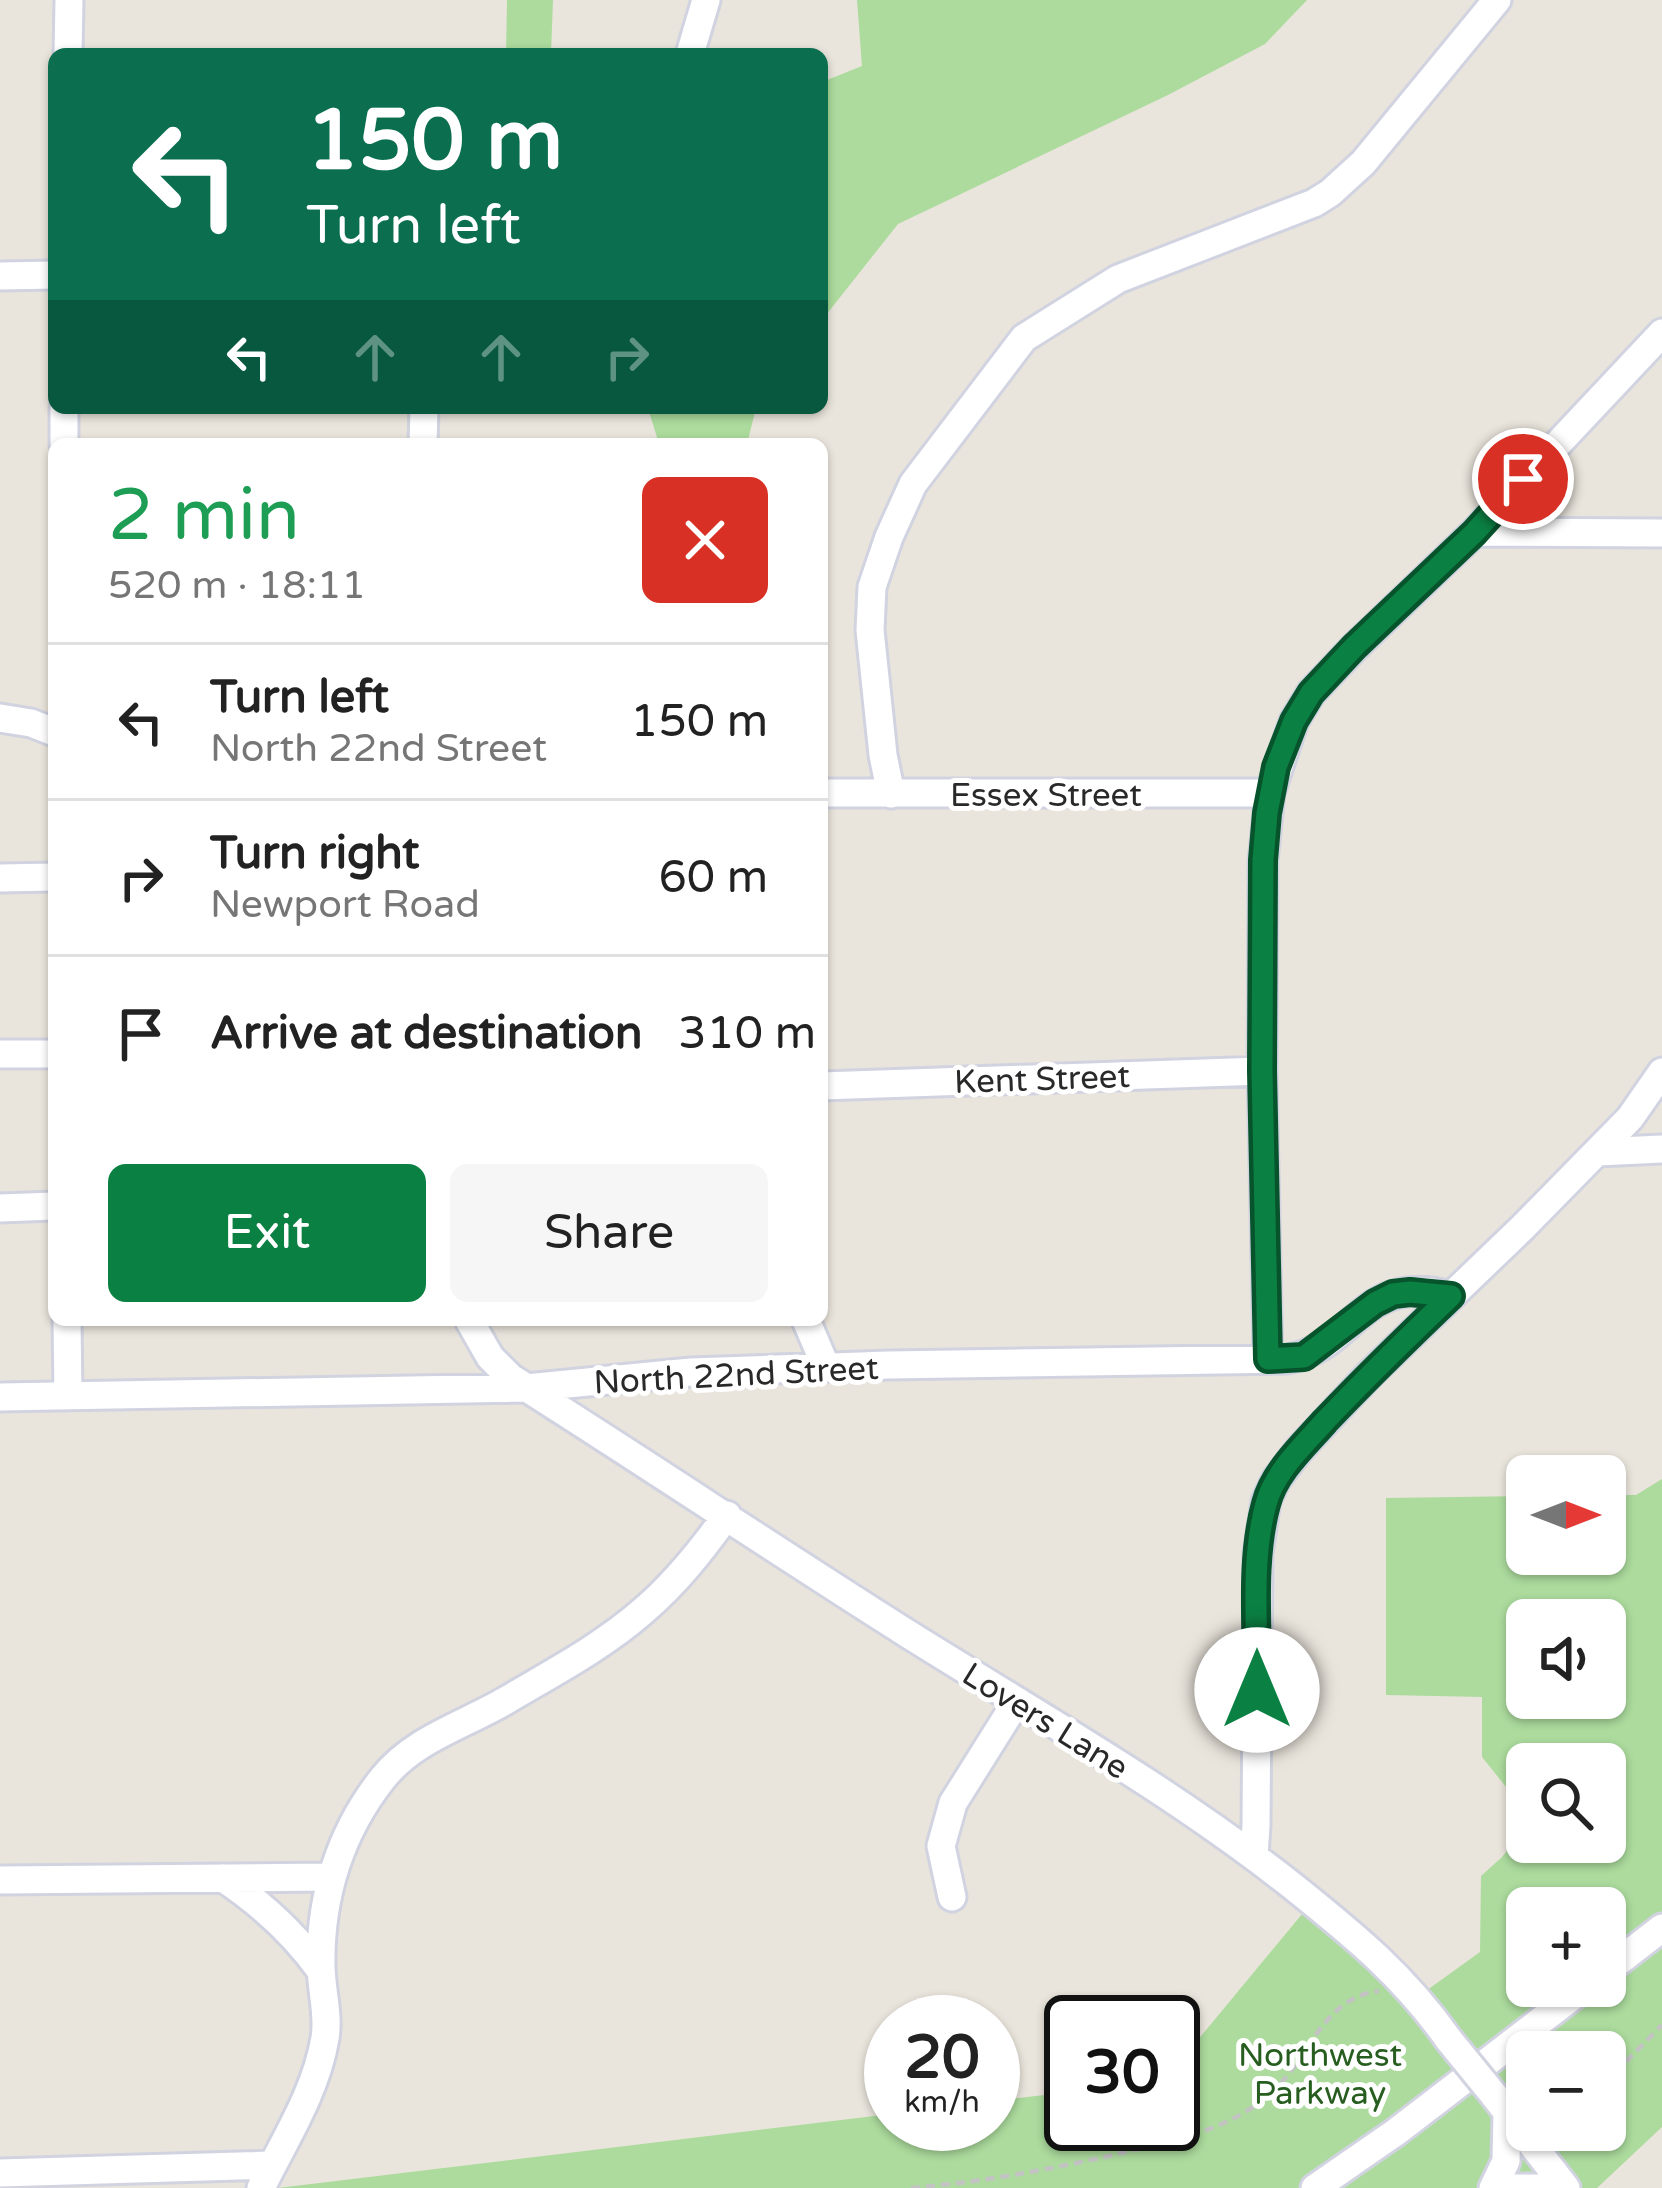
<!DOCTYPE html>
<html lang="en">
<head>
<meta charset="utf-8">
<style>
  :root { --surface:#fff; --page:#f6f6f6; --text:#222; --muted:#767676; --line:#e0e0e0; --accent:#0b8043 }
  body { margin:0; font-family:"Varela Round",sans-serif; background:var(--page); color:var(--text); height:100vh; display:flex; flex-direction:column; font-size:45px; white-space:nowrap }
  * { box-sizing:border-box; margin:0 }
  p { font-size:39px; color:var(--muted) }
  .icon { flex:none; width:66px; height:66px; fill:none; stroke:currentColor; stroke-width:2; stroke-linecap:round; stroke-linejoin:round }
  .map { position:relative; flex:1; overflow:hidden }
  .details { position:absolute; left:48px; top:438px; width:780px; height:888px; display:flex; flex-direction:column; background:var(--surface); border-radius:18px; box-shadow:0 3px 9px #0004 }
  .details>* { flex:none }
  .hud { position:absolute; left:48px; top:48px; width:780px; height:366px; border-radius:18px; box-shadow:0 3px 9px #0004; background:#0b6e4f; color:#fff; overflow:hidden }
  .needle { width:78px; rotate:90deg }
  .tools { position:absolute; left:1506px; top:1455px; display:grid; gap:24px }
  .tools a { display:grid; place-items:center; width:120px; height:120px; border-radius:18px; background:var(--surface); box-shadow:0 3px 9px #0004; font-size:60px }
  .speed { position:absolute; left:864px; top:1995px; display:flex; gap:24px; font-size:60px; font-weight:700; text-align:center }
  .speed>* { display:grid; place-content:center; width:156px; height:156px; border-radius:50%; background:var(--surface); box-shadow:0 3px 9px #0004; line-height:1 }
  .speed small { font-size:30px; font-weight:400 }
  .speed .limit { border:6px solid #111; border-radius:18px; background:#fff; color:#111 }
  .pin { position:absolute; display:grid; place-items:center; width:102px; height:102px; color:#fff; margin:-51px; border:6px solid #fff; border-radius:50%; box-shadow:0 3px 12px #0007 }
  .me { position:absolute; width:132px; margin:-66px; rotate:0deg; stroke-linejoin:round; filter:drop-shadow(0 0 9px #0008) }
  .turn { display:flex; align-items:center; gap:42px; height:252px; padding:0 60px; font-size:54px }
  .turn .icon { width:156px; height:156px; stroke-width:2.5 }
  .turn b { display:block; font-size:84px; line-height:102px }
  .lanes { display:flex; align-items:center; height:114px; padding:0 60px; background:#0003; justify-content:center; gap:60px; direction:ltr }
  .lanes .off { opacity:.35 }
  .round { display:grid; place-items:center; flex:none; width:126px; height:126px; border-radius:18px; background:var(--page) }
  .overview { display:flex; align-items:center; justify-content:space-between; height:204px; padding:0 60px }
  h1 { font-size:72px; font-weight:600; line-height:90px; color:#1e9e55 }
  .action { display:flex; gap:24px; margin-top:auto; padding:24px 60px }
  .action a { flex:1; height:138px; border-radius:18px; background:var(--accent); color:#fff; font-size:48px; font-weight:600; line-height:138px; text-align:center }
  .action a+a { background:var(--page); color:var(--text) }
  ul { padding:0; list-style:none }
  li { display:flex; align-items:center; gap:36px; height:156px; padding:0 60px; border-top:3px solid var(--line) }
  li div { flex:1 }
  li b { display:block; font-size:45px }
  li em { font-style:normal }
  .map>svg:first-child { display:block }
  .green { fill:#acdb9d; fill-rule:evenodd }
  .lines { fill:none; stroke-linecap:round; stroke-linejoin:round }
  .minor-casing { stroke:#d1d3e0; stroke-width:33 }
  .path { stroke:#c3c3c3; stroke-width:4.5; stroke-dasharray:9 6; stroke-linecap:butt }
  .minor { stroke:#fff; stroke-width:27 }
  .minor-bridge-casing { stroke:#d1d3e0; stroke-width:33; stroke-linecap:butt }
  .minor-bridge { stroke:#fff; stroke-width:27 }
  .route-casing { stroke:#07532c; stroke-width:30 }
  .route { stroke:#0b8043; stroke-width:21 }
  .labels { text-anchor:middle; stroke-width:10; stroke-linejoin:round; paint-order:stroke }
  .street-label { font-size:33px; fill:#292929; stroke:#fff }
  .park-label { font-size:33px; fill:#275e20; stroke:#fff }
</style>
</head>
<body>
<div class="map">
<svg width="1662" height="2188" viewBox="0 0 1662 2188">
  <rect width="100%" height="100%" fill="#eae5dc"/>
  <path class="green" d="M507,0h46l-2,54h-45z
    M857,0h450l-42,44 -97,51 -270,129 -76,96v-238l40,-16z
    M648,408h108l-9,36h-88z
    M1662,1479v648l-65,61h-1319l613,-74v10h102v-23l78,-9v32h102v-54l134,-162 105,93 68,-49 1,-76 21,-19 25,-31v16h78v-78h-78v49l-45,-56v-60l-96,-2v-197l141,-2v58h78v-59h31zM1527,1620h78v78h-78zM1527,1908h78v78h-78zM1527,2052h78v78h-78z"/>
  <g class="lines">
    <g class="minor-casing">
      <path id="minor" d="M68,54l1,-54
        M690,54l16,-54
        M0,276l54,-1
        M64,408v36
        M423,444l1,-36
        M1475,532l187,1
        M0,718l31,5 23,9
        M822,793h448
        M891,794l-8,-39 -13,-125 2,-43 17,-50 24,-53 111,-146 94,-59 196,-76 16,-10 33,-30 134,-163
        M0,878l54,-1
        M0,1054h54
        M822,1086l440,-15
        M1597,1152l65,-3
        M0,1208l54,-2
        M67,1320l1,76
        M469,1320l21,37 21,21c133,84 264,172 397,256 131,82 266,158 387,254 61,49 109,88 154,152
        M806,1320l20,47
        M1268,1359l-6,-288 1,-210 7,-68 24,-72 17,-28 44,-46 120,-115 187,-199
        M0,1397l526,-9 165,-16 197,-7 399,-6c67,-10 74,-88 164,-63
        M1254,1855l2,-29 2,-273 8,-52 10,-21 23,-30 69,-74 154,-148 108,-110 32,-46
        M223,1878c39,26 71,55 98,93
        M0,1880l330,-3
        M952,1897l-11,-51 12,-43 64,-102
        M1605,1972l57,-44
        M1493,2094l73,94
        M0,2173l272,-8
        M261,2188c24,-49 55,-96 64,-150 4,-24 -4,-49 -4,-73 -1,-68 19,-133 62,-187 31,-39 81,-53 122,-77 47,-28 97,-54 138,-90 33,-28 59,-61 84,-96
        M1315,2188l81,-56 190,-146
        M1493,2188l13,-27 1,-48
        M1507,2188h50"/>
    </g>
    <path class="path" d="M1605,2083l57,-58
      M911,2188c72,-6 141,-19 211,-35 41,-10 87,-19 123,-41 13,-8 26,-17 36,-29 31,-34 46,-86 98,-92"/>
    <use href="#minor" class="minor"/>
    <g class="minor-bridge-casing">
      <path id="minor-bridge" d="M1449,2040l44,54"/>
    </g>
    <use href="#minor-bridge" class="minor-bridge"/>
  </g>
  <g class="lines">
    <g class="route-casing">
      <path id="route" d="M1257,1690c1,-61 -7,-128 9,-186 8,-32 38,-59 59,-83 41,-43 83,-84 126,-125l-41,-4 -17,2 -18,9 -71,54 -36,2 -6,-288 1,-211 4,-47 9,-46 18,-46 17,-28 44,-47 120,-114 48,-53"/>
    </g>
    <use href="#route" class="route"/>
  </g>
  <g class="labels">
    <g class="street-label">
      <text x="1046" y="806">Essex Street</text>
      <text transform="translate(1042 1078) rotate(-2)" y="12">Kent Street</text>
      <text transform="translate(736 1374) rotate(-3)" y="12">North 22nd Street</text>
      <text transform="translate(1046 1720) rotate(32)" y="12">Lovers Lane</text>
    </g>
    <g class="park-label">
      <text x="1320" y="2066">Northwest<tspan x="1320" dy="38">Parkway</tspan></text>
    </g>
  </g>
</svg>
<div class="tools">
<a><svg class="needle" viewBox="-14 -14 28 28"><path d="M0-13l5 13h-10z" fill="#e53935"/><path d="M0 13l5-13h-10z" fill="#767676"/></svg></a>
<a><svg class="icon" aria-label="sound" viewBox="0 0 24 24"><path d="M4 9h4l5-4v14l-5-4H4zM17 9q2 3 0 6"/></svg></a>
<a><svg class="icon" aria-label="search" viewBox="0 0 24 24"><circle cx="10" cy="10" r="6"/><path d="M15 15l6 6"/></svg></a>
<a>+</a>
<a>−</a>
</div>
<div class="speed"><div>20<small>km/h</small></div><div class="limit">30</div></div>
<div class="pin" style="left:1523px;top:479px;background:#d93025"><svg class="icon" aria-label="arrive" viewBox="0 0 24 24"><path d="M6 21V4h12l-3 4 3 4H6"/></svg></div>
<svg class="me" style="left:1257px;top:1690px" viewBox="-20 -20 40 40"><circle r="19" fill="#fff"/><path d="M0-13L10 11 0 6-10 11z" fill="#0b8043"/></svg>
<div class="hud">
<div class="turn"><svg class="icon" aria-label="left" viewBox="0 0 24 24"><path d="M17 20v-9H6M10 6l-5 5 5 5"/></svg><div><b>150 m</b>Turn left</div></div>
<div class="lanes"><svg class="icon" aria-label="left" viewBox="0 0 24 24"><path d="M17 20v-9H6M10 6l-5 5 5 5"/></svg><svg class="icon off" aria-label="ahead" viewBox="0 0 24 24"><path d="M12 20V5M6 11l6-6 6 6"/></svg><svg class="icon off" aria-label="ahead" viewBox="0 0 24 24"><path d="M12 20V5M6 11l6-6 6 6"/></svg><svg class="icon off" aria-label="right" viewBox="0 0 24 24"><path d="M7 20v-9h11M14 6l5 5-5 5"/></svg></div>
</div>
<section class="details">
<div class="overview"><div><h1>2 min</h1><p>520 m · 18:11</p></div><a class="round" style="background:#d93025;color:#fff"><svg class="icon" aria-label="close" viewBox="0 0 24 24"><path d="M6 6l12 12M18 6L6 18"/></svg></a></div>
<ul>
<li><svg class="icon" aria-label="left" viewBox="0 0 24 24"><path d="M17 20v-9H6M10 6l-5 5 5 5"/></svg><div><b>Turn left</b><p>North 22nd Street</p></div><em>150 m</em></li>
<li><svg class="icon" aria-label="right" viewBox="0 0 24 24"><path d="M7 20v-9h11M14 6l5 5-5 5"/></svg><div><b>Turn right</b><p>Newport Road</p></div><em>60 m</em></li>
<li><svg class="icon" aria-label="arrive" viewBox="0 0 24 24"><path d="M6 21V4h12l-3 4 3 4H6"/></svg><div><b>Arrive at destination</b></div><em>310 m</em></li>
</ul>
<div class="action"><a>Exit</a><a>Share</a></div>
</section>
</div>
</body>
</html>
